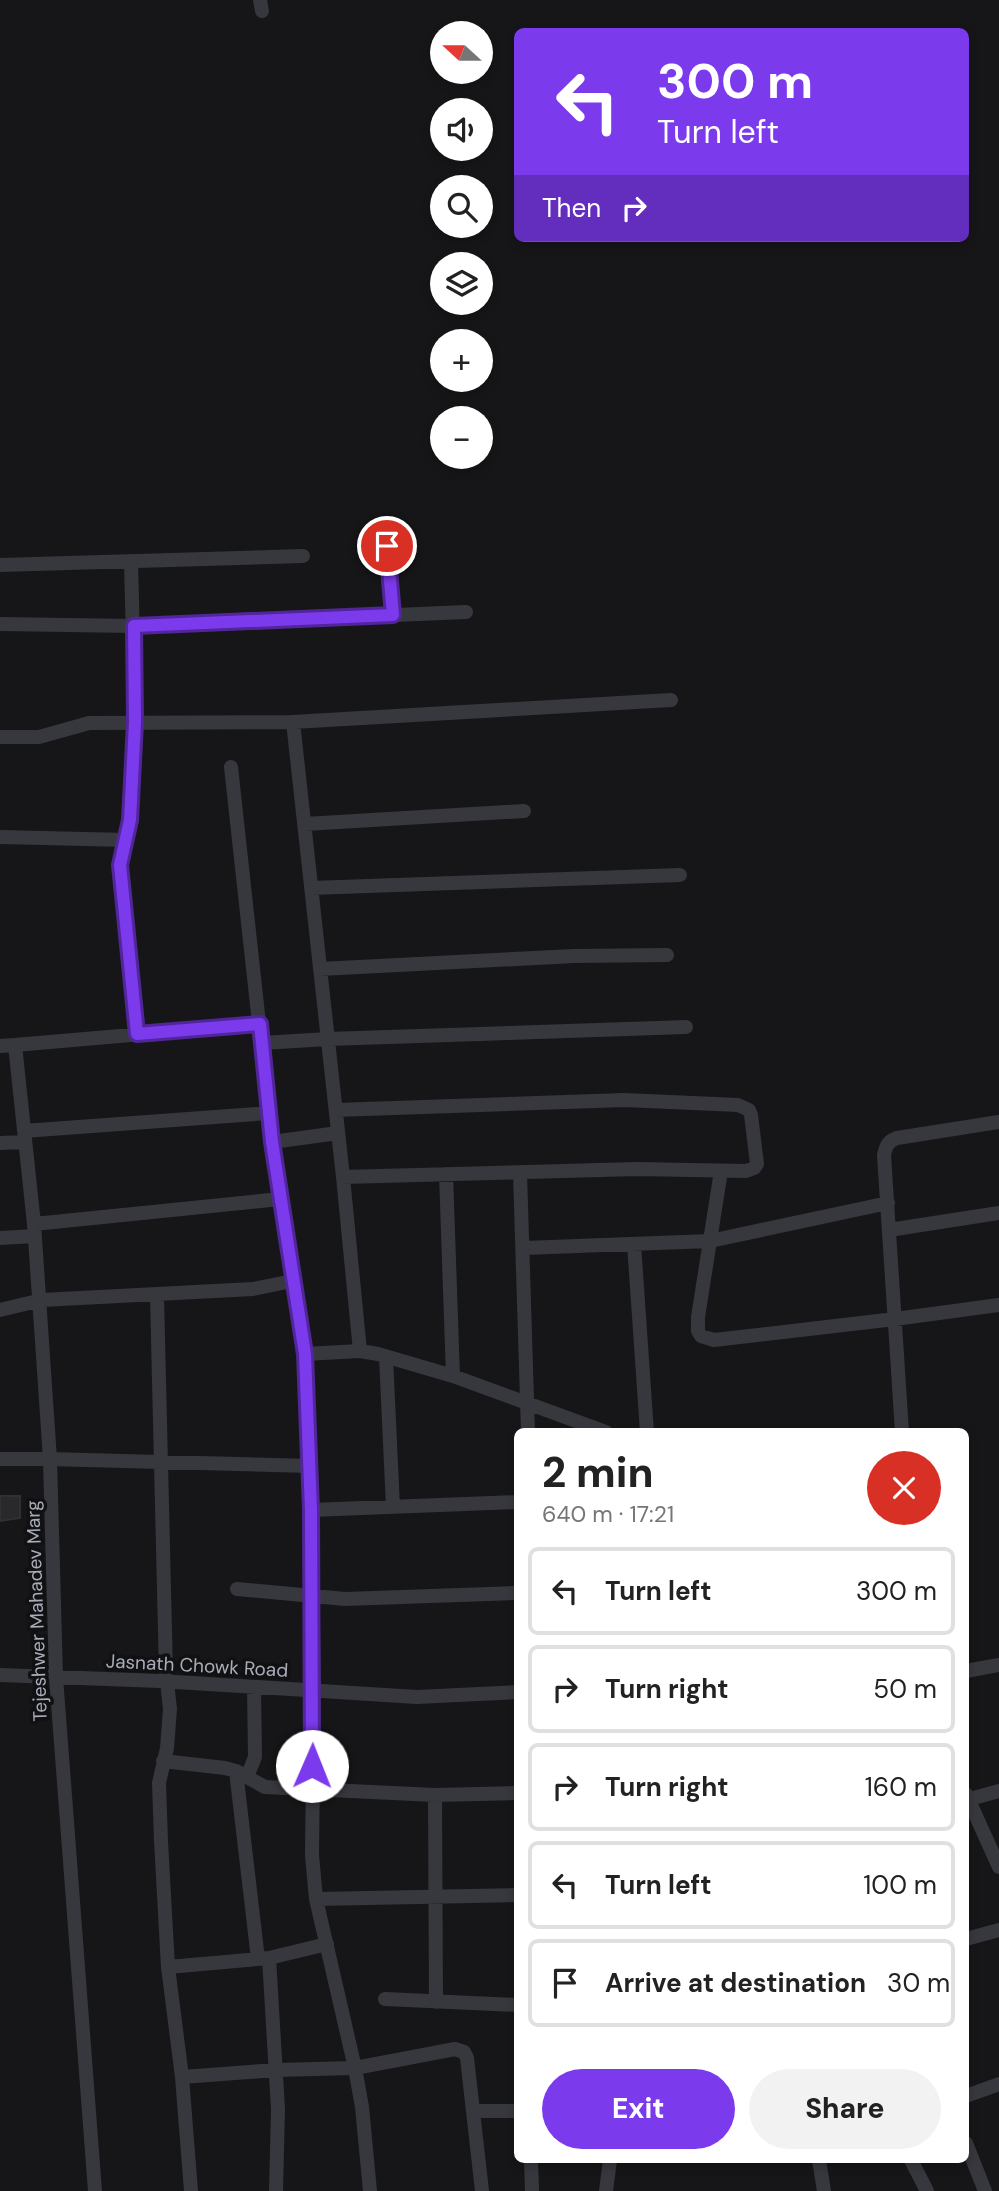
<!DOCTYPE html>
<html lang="en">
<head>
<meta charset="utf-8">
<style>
  :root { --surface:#fff; --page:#f2f2f2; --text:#222; --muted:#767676; --line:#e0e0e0; --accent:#7c3aed }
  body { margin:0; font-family:"DM Sans",sans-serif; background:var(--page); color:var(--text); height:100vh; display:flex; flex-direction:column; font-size:26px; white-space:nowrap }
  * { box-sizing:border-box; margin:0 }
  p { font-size:23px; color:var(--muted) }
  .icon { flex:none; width:38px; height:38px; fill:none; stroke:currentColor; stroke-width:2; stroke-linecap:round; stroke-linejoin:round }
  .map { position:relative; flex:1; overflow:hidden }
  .sheet { position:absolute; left:514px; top:1428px; width:455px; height:735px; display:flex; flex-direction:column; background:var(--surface); border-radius:10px; box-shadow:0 4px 10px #0003 }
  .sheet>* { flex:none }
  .top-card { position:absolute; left:514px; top:28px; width:455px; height:214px; border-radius:10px; box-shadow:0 4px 10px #0003; background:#7c3aed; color:#fff; overflow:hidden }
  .needle { width:46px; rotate:291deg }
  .tools { position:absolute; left:430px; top:21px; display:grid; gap:14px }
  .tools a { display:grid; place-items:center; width:63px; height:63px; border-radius:50%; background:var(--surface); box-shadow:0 4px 10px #0003; font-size:35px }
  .pin { position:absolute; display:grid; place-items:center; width:60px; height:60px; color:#fff; margin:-30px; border:4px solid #fff; border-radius:50%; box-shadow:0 2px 7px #0007 }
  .me { position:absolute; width:77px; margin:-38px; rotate:1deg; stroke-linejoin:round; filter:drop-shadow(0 0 5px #0008) }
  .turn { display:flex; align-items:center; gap:24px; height:147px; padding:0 28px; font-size:32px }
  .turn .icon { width:91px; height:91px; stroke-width:2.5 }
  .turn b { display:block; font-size:49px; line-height:60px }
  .then { display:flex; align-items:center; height:66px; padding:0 28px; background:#0003; gap:14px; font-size:26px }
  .round { display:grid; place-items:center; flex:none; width:74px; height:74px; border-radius:37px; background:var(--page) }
  .overview { display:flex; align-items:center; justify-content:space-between; height:119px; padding:0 28px }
  h1 { font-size:42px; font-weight:800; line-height:52px }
  .button { display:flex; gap:14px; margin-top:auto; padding:14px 28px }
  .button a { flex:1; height:80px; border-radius:42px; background:var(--accent); color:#fff; font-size:28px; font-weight:800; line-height:80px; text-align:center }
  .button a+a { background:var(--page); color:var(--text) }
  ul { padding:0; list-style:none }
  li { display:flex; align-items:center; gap:21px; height:88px; margin:0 14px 10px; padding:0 14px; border:4px solid var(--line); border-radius:10px }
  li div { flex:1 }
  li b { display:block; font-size:26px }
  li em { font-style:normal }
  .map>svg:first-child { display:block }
  .building { fill:#29292c; stroke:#303034; stroke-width:2 }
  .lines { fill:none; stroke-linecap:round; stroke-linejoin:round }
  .minor { stroke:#37383d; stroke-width:14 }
  .route-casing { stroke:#51269a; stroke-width:18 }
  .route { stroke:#7c3aed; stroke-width:12 }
  .labels { text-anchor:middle; stroke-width:7; stroke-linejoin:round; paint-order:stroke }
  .street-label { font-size:19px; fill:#a8adb8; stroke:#111113 }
</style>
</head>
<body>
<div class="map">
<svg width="999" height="2191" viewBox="0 0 999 2191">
  <rect width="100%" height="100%" fill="#161618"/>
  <path class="building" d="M0,1496h20v22l-20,3z"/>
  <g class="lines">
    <path class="minor" d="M260,0l2,11
      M385,523l8,92
      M131,561l4,161 -6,109 -9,34 17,169
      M0,565l303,-9
      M0,624l134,2 332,-14
      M293,722l50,455 17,174
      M0,737h39l50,-14 204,-1 378,-22
      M231,767l41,375 33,212 6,156 3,175 -2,170 4,44 39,169 7,39 8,84
      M305,824l219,-13
      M0,837l127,3
      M311,888l369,-13
      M320,969l254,-13 93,-1
      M262,1043l66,-4 358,-12
      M15,1045l245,-21
      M0,1046l15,-1 19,179 16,235 6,218 39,514
      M336,1110l288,-10 114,5 11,5 2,5 6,49 -3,4 -8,3 -109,-2 -294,8
      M24,1131l245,-18
      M272,1142l66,-9
      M0,1143l25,-1
      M721,1171l-23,146v14l3,5 13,4 181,-21 104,-14
      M520,1173l8,259
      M446,1174l7,202
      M34,1224l246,-25
      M889,1230l110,-17
      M0,1238l35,-2
      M634,1244l13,188
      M524,1248l186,-7 178,-38
      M157,1296l9,377 4,36 -3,39 -8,35 2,58 7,126 14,110 9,114
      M0,1310l42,-10 211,-11 39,-8
      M305,1354l55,-3 18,3 75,22 153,56
      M386,1357l7,150
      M902,1432l-18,-277c2,-9 4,-14 13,-17l102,-16
      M0,1459h48l262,7
      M311,1510l207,-8
      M237,1589l108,10 173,-6
      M966,1671l33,-6
      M0,1675l160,6 257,16 101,-5
      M163,1761l62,7 11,3 29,16 170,8 83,-2
      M236,1771l22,188
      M247,1777l8,-20 -1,-70
      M966,1794l33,73
      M435,1795l1,207
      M966,1800l33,-9
      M316,1899l202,-4
      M966,1939l33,-9
      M269,1958l9,151 -2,82
      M168,1967l101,-9 58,-14
      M385,1999l133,6
      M182,2077l94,-7 79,-2 100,-19 9,3 3,6 15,133
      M966,2096l33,-12
      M474,2111h44
      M966,2143l19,48
      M531,2160l1,31
      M819,2160l5,31
      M911,2160l16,31
      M606,2191l4,-31"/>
  </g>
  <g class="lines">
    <g class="route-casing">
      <path id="route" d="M312,1766l-1,-256 -6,-156 -33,-212 -12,-118 -123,10 -17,-169 10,-45 5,-98 -1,-96 259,-11 -6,-69"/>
    </g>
    <use href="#route" class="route"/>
  </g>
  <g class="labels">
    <g class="street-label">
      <text transform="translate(36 1611) rotate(-92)" y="7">Tejeshwer Mahadev Marg</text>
      <text transform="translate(197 1665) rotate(3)" y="7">Jasnath Chowk Road</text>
    </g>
  </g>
</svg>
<div class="tools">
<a><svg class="needle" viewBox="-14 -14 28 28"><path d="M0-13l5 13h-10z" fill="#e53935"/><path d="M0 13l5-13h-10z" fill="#767676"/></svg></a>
<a><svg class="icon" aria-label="sound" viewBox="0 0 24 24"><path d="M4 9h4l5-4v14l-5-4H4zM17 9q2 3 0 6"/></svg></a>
<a><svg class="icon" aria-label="search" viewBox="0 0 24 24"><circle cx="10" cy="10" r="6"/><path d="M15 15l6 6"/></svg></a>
<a><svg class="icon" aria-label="layers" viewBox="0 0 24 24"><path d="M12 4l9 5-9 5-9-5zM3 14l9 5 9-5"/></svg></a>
<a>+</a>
<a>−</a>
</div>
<div class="pin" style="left:387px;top:546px;background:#d93025"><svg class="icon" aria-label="arrive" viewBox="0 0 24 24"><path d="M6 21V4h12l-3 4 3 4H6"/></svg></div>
<svg class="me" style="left:312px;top:1766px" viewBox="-20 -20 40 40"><circle r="19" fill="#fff"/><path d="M0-13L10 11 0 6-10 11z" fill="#7c3aed"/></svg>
<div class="top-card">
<div class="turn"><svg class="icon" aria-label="left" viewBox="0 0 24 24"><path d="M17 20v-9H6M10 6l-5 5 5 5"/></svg><div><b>300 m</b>Turn left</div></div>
<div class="then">Then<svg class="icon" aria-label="right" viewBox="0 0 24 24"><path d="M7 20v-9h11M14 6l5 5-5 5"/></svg></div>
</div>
<section class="sheet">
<div class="overview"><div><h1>2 min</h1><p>640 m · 17:21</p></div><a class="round" style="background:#d93025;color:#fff"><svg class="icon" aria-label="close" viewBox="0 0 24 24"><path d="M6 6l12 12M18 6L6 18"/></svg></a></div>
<ul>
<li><svg class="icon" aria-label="left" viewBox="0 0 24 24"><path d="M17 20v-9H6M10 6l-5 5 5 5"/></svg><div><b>Turn left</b></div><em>300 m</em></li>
<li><svg class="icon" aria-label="right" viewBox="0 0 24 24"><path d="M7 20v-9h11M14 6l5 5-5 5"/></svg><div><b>Turn right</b></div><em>50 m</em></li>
<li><svg class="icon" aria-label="right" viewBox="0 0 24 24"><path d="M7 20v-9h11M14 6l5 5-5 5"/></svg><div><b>Turn right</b></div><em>160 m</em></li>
<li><svg class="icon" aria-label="left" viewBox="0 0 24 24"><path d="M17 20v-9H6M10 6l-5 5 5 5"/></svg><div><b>Turn left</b></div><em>100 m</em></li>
<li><svg class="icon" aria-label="arrive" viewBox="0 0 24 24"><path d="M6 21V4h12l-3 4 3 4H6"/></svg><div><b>Arrive at destination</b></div><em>30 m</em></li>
</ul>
<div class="button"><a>Exit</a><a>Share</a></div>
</section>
</div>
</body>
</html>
